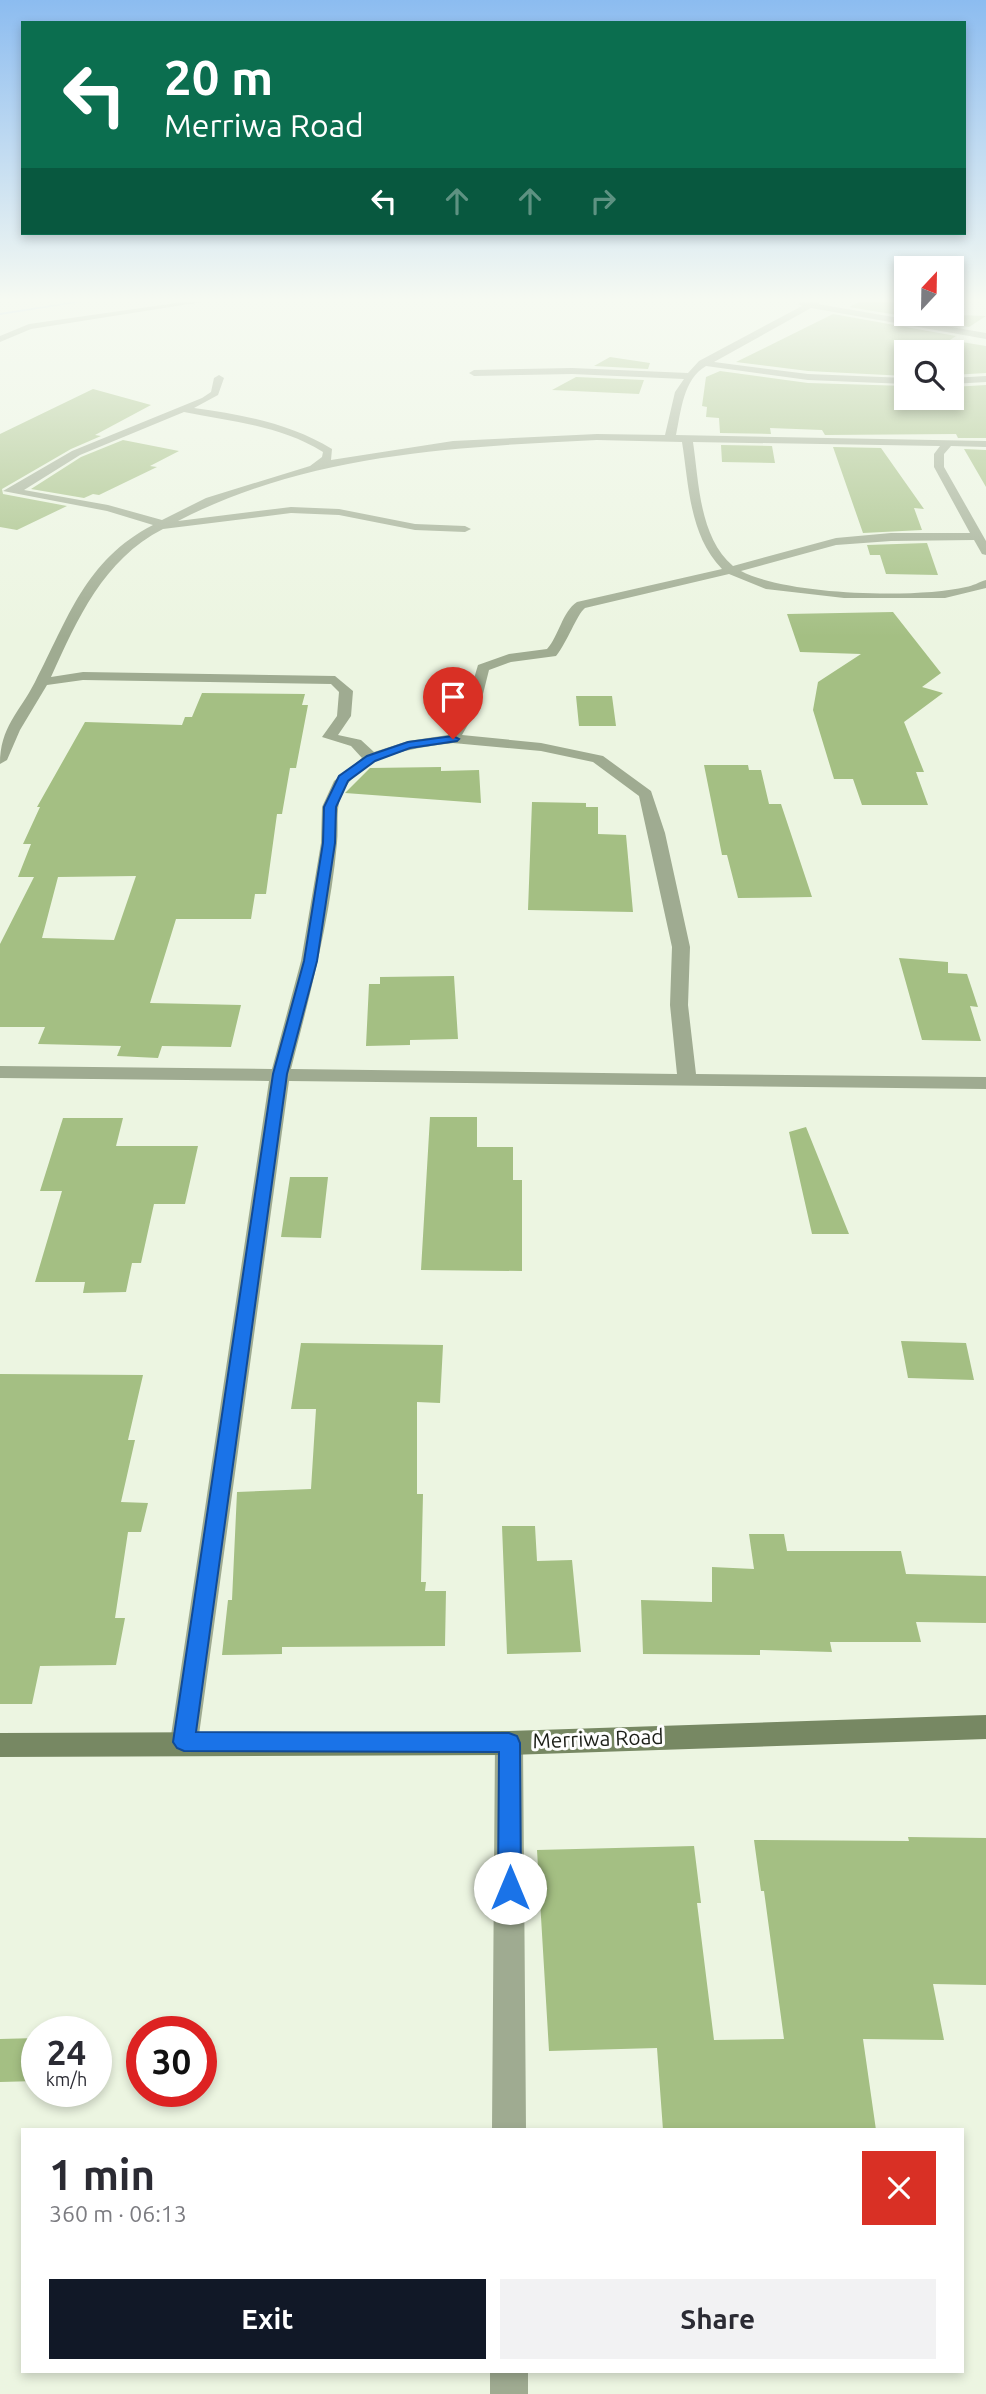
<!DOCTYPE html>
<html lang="en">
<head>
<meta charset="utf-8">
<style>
  :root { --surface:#fff; --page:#f2f2f3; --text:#2b2b33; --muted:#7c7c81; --accent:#111827 }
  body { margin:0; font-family:Ubuntu,sans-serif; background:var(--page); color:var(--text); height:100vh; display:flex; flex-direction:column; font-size:26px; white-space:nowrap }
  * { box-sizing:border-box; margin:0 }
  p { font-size:23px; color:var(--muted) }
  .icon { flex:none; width:38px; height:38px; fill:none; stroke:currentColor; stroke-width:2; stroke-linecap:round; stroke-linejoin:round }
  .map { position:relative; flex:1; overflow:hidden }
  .details { position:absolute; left:21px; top:2128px; width:943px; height:245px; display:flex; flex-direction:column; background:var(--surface); border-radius:0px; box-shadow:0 4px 10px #0003 }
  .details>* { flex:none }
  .top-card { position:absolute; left:21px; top:21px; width:945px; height:214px; border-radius:0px; box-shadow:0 4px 10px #0003; background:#0b6e4f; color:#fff; overflow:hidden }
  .needle { width:46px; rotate:22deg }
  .fabs { position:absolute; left:894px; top:256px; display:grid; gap:14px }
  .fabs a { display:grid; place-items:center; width:70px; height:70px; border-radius:0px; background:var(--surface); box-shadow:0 4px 10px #0003; font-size:35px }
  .speed { position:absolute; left:21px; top:2016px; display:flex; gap:14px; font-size:35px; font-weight:700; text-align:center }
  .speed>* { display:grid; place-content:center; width:91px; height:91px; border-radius:50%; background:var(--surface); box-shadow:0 4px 10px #0003; line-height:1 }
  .speed small { font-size:18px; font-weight:400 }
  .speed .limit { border:10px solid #d22; background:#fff; color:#111 }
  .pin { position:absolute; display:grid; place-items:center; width:60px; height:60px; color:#fff; margin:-72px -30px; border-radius:50% 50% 50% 0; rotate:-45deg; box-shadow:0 0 7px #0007 }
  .pin .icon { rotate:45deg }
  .me { position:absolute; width:77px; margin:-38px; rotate:0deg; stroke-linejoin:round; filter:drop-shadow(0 0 5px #0008) }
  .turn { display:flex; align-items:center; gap:24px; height:147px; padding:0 28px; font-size:32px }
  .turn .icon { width:91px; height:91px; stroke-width:2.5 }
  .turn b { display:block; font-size:49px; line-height:60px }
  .lanes { display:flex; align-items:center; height:66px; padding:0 28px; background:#0003; justify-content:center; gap:35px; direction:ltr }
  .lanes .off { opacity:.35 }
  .round { display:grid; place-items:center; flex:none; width:74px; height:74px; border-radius:0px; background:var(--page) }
  .overview { display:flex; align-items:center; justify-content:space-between; height:119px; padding:0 28px }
  h1 { font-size:42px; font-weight:700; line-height:52px }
  .primary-button { display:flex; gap:14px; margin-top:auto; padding:14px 28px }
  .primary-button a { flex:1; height:80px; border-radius:0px; background:var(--accent); color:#fff; font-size:28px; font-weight:700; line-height:80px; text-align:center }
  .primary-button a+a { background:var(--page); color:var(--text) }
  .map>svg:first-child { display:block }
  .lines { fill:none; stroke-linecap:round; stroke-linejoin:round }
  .stream { fill:#a2c7fc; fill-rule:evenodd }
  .building { fill:#a4bf83; fill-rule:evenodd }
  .street { fill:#9fab91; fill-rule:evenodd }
  .secondary { fill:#778863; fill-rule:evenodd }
  .route { fill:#1a73e8; stroke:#114b97; stroke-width:2 }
  .labels { text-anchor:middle; stroke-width:6; stroke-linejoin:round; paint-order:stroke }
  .near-street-label { font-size:21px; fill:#1b1e17; stroke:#fefefe }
</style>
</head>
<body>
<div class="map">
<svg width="986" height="2394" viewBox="0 0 986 2394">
  <rect width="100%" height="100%" fill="#ecf5e1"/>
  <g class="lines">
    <path class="stream" d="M72,302h9l-81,13v-2z"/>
  </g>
  <path class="building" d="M859,302h47v11l80,3 -17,11 -120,-20z
    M833,314l123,22 -6,4 36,6v27l-34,2v-23h-46v24l-98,-5 -72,-9z
    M610,357l40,6 -2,6 -54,-3z
    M720,371l88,12 98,3v11h46v-10l34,-2v53h-28l-2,-4 -131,1 -3,-5 -52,-2 1,6 -51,-1 -1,-15 -13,-1 1,-10 -5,-1 4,-29z
    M576,377l68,3 -5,14 -87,-4z
    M93,389l58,16 -56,30 6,1 -30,13 -69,40 1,5 64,12 -50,24 -17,-3v-93z
    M123,440l56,11 -29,15 7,1 -58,28 -6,-1 -9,4 -53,-9 50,-32z
    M721,445l51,1 3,17 -53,-1z
    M833,447l48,1 43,61 -10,-1 8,22 -59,3z
    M964,449l22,1v37z
    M927,543l11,32 -52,-1 -6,-19h-10l-3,-10z
    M893,612l48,61 -19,14 21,6 -39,29 20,50h-8l12,33h-66l-9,-26h-19l-21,-69 5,-28 43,-28 -61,-2 -13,-38z
    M202,693l103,1 -3,11h6l-12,63h-6l-8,46h-5l-11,80h-11l-4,25h-75l-26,84 91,2 -10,42 -69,-1 -4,12 -41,-2 4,-10 -83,-2 7,-17h-45v-83l34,-67h-16l13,-33h-8l17,-37h-3l48,-85 97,3 3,-8h7zM136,876l-22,64 -72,-2 16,-61z
    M576,696h36l4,30h-37z
    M704,765h44l1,5h12l8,34h12l31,93 -74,1 -11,-43h-5z
    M441,767v4l38,-1 2,33 -136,-10 25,-25z
    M532,802l54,1v4h12v27l28,1 7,77 -105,-2z
    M899,958l49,4v11l19,1 11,33 -8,-1 11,35 -59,-1z
    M454,976l4,63 -48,1v5l-44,1 3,-62h11v-7z
    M430,1117h47v30h36v33h9v91l-101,-1z
    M63,1118h60l-7,28h82l-13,58h-31l-13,59h-9l-6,29 -43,1 2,-11h-50l27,-91h-22z
    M806,1127l43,107h-37l-23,-102z
    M290,1177h38l-7,61 -40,-1z
    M901,1341l65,2 8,37 -66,-2z
    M301,1343l142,2 -3,58 -23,-1v92h6l-2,88h5l-1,9h21l-1,55 -163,1v7l-60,1 6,-55h4l5,-108 74,-3 5,-80h-25z
    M0,1374l143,1 -15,65h7l-14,62 27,1 -7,29h-13l-13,86h10l-9,47 -76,1 -8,38h-32z
    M502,1526h33l2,35 35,-1 9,92 -74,2z
    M749,1534h35l3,17h114l5,23 80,2v47l-70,-1 5,20h-91l2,10 -72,-2v5l-117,-1 -2,-54 71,2v-35l42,2z
    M908,1837l78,1v147l-53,-1 11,56 -81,-1 13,91h-213l-6,-82 -108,3 -12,-201 157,-4 7,57h-4l17,137 70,-1 -20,-148h-3l-7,-51 155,1z
    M37,2038v43l-37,1v-43z"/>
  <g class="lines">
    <path class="street" d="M183,302h19l-171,27 -31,13v-6l29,-12z
      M801,302h19l-2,2 168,29v6l-175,-31 -97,54 94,12 98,4v6l-98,-4 -102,-14c-23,13 -25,46 -30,69l310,6v6l-35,-1 -7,8v13l42,74v14l-4,-1 -8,-14 -83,1 -55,4 -95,26c45,24 174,28 225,16 7,-1 13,-5 20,-7v8l-41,10h-101l-78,-9 -37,-15 -144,34c-8,6 -18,35 -29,48l-45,6 -22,8 -8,32 -19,33 79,8 62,13 48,35 14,42 25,114 -2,58 8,69 290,3v12l-697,-8 -91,661 -4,9 -10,3 -10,-3 -4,-9 99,-661 -269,-3v-12l272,3 29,-108 20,-118 1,-36 12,-26 28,-23 -11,-12 -29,-9 15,-21 2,-24 -8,-8 -248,-4 -36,5 -27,45 -13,30 -7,4c0,-37 19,-51 35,-82 33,-63 50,-122 118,-157l-46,-14 -104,-20 69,-40 130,-53 9,-6 3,-14 5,-3 5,3 -6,17 -24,13c49,7 95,15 138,41l-1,11 122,-19 144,-7 68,1 10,-43 9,-13 -112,-5 -98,2 -5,-3 5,-3 98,-2 116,5 11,-12 103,-55 -4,-2zM184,412c49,10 95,13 139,40l-1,5 -12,9 -104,32 -44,22 -54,-15 -84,-15 56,-35zM597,440l85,2c7,43 7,93 40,127l-145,33c-15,10 -18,34 -30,47l-38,5 -31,11 -11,37 -19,33 -40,6 -34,11 -13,-12 -23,-5 13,-19 2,-25 -18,-15 -252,-4 -32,5c27,-59 52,-117 112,-148l128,-16 48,2 76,15 50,2 6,-3 -6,-3 -50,-2 -76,-15 -48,-2 -113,14c129,-67 276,-74 419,-81zM693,442l247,4 -6,8v13l36,66h-79l-55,5 -103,28c-34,-29 -34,-84 -40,-124zM453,743l88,8 52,11 46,34 33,151 -2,58 7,69 -386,-5c19,-74 39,-149 46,-226 2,-18 -3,-41 9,-57 24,-33 70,-38 107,-43z
      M986,376v6l-34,2v-6z
      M509,1731l10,3 4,9 3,387h-34l3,-387 4,-9z
      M490,2371h38v23h-38z"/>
    <path class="secondary" d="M986,1715v24l-477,16 -509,2v-24l509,-2z"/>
  </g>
  <linearGradient id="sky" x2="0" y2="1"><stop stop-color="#8cbcf0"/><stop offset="0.47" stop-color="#f6faf2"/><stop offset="1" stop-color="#f6faf2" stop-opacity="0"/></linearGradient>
  <rect width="986" height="637" fill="url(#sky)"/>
  <path class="route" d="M453,736l6,3 -2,2 -47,7 -35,13 -27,20 -12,26 -1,36 -18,118 -30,113 -91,658 313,1 8,3 3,7 1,145 -3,7 -8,4 -8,-4 -4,-7 1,-136 -315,-1 -7,-3 -4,-6 100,-668 31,-113 19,-118 1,-36 15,-31 28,-20 41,-14z"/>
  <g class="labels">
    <g class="near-street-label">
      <text transform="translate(598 1739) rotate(-2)" y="7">Merriwa Road</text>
    </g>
  </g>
</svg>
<div class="fabs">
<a><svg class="needle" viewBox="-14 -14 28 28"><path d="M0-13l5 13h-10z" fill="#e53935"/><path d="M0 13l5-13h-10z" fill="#7c7c81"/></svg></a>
<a><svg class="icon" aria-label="search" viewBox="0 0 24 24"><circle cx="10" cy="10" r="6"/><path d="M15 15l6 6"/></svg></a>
</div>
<div class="speed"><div>24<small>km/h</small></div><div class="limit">30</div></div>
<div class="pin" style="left:453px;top:739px;background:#d93025"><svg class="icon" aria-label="arrive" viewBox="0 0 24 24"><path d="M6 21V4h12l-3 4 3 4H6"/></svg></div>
<svg class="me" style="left:510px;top:1888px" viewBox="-20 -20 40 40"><circle r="19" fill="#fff"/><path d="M0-13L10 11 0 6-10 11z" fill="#1a73e8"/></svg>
<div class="top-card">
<div class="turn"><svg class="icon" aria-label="left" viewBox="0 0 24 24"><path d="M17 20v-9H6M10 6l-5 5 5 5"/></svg><div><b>20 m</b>Merriwa Road</div></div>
<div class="lanes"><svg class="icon" aria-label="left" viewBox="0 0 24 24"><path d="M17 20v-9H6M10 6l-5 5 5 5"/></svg><svg class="icon off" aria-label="ahead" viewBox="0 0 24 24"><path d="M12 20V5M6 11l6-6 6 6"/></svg><svg class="icon off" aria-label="ahead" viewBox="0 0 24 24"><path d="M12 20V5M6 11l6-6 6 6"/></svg><svg class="icon off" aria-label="right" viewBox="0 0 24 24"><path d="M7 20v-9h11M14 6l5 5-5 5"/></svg></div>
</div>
<section class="details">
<div class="overview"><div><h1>1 min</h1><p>360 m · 06:13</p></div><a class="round" style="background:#d93025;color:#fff"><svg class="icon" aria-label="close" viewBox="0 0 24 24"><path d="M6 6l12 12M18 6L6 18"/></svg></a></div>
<div class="primary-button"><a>Exit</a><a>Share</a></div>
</section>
</div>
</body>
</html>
